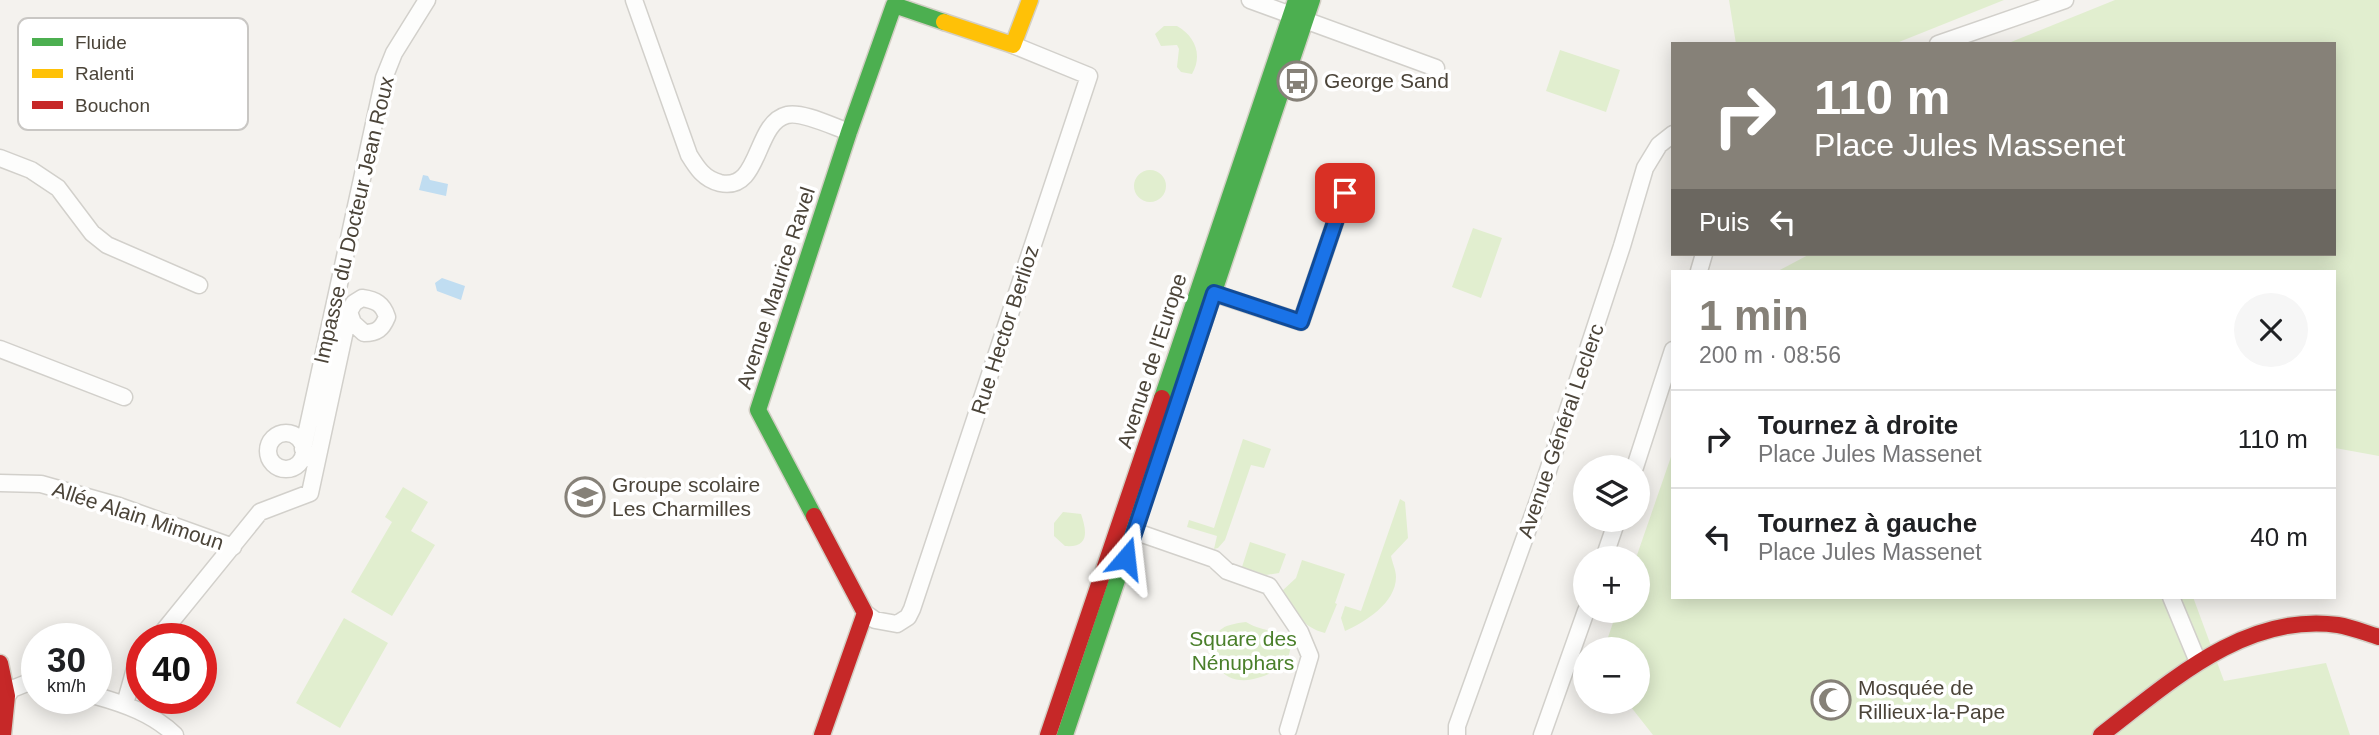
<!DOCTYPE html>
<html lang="fr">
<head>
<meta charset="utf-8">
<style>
  :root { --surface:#fff; --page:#f6f6f6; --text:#202124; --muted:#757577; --line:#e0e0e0; --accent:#868178 }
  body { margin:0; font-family:Arial,sans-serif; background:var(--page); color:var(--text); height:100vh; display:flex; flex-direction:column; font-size:26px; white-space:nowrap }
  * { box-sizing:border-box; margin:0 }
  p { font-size:23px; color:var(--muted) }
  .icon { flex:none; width:38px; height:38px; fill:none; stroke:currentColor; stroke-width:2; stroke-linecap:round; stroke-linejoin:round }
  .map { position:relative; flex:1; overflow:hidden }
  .side { position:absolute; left:1671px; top:270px; width:665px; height:329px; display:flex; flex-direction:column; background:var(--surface); border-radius:0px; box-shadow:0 4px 18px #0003 }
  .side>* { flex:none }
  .hud { position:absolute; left:1671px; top:42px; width:665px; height:214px; border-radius:0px; box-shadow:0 4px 18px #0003; background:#868178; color:#fff; overflow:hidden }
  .controls { position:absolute; left:1573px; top:455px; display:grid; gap:14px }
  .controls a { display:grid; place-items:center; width:77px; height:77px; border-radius:50%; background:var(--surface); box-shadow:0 4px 18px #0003; font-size:35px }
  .speed { position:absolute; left:21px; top:623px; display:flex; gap:14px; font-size:35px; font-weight:700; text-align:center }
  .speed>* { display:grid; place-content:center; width:91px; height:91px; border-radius:50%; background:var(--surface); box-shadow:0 4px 18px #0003; line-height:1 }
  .speed small { font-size:18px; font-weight:400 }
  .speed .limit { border:10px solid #d22; background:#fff; color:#111 }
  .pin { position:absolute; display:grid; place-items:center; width:60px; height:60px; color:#fff; margin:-30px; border-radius:14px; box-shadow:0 4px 10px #0006 }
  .me { position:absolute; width:77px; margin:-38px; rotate:17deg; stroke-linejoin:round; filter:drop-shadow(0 0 5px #0008) }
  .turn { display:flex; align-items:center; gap:24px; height:147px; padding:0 28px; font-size:32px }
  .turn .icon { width:91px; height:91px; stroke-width:2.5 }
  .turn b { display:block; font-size:49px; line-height:60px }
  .then { display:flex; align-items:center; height:66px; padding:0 28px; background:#0003; gap:14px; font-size:26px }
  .round { display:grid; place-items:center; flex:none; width:74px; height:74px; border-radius:37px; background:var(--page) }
  .overview { display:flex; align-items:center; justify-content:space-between; height:119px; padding:0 28px }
  h1 { font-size:42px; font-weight:700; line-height:52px; color:var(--accent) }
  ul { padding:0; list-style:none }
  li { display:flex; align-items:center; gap:21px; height:98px; padding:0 28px; border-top:2px solid var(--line) }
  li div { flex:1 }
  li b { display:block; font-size:26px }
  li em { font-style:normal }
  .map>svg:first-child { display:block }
  .green { fill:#e1eecf }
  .water { fill:#c0ddf1 }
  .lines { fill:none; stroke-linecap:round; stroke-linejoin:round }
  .street-casing { stroke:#d2d0cb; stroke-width:19 }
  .fast-casing { stroke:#d3cfc5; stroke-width:19 }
  .slow-casing { stroke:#d3cfc5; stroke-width:19 }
  .jam-casing { stroke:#d3cfc5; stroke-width:19 }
  .street { stroke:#fdfdfc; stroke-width:16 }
  .fast { stroke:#4caf50; stroke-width:16 }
  .slow { stroke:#ffc107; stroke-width:16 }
  .jam { stroke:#c62828; stroke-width:16 }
  .route-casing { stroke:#114b97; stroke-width:18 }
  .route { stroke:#1a73e8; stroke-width:12 }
  .labels { text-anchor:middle; stroke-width:7; stroke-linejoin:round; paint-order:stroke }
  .poi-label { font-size:21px; fill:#4b4439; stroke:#fff; text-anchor:start }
  .street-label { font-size:21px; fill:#4b4439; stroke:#fff }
  .park-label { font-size:21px; fill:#4a7f2a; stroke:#fff }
  .key { fill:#fff; stroke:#c9c7c4; stroke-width:2 }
  .key-label { font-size:19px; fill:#4b4439 }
</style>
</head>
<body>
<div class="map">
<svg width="2379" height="735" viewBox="0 0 2379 735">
  <rect width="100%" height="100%" fill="#f4f2ee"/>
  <path class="green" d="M1729,0h275l-110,44h-158z
    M2115,0h264v456l-44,-8 -1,-177h-556l32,-17h524v-210h-328z
    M1164,26h13c18,10 26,29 15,48l-11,-2 -4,-5 2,-18 -2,-4 -16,1 -6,-12z
    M1560,50l60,20 -14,42 -60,-21z
    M1134 186a16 16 0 1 1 32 0a16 16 0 1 1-32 0Z
    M1473,228l29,10 -21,60 -29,-11z
    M1243,439l28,10 -7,19 -13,-3 -26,75 -7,8 -4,1 3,-13 -30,-9 2,-7 25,8z
    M1673,451v146h520l31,84 102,-18 24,72h-697l-26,-33h11v-53h-34l13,-38h21v-53h-2z
    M403,487l25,15 -17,29 24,14 -43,71 -41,-24 41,-70 -7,-5z
    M1400,499l5,3 3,36 -17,18c1,6 5,14 5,21 0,26 -31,45 -51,54l-4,-13 4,-12 16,5z
    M1063,512l18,2c5,15 10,34 -16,32l-11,-10v-13z
    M1250,542l36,12 -7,19 -13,2 -24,-8z
    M1302,560l43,14 -10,29 2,1 -12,29c-23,-6 -29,-20 -43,-38v-4l14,-13z
    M344,618l44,25 -48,85 -44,-25z
    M1246,622c18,11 31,5 45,24l-4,17c-15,11 -39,23 -58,14 -10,-5 -15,-19 -19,-28 7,-22 14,-24 36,-27z"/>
  <path class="water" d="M423,175l5,1 2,4 18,4 -2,12 -27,-6z
    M442,278l23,8 -4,14 -24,-9 -2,-8z"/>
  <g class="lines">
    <g class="street-casing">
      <path id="street" d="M634,0l55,155c8,13 15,24 31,28 41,9 34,-60 67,-68 15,-4 47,12 62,17
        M1250,0l186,68
        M1938,44l127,-44
        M0,158l31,12 27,18 34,45 15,12 92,40
        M1699,271l5,-17
        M1204,290l97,32 44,-129
        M0,349l124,48
        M268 451a18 18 0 1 1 36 0a18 18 0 1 1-36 0Z
        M303,449l81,-371 10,-25 33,-53
        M1635,467l38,-117
        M0,483l41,1 78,22 114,41
        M1125,528l89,31 13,12 42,15 31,46 10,24 -22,74
        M1604,558l13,-38
        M2171,597l27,65
        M865,613l10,7 22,4 11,-7 4,-8 177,-533 -76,-31
        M157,639l103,-127 50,-19 39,-181 5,-9 8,-5c14,2 21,6 25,19 -5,12 -10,16 -23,16l-11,-10 -4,-11
        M7,696l5,-7 25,-10
        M96,696c29,8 57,18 79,39
        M125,704l11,-39 6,-8
        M1457,735v-9l81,-225 84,-255 23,-78 14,-23 14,-11
        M1542,735l44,-124"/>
    </g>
    <g class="fast-casing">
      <path id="fast" d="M1162,398l134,-398
        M814,516l-56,-106 91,-278 45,-127 50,17
        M1065,735l247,-735"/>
    </g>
    <g class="slow-casing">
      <path id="slow" d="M944,22l69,23 17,-45"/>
    </g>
    <g class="jam-casing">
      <path id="jam" d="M814,516l51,97 -43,122
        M0,663l7,33 -4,39
        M1048,735l114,-337
        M2101,735c68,-52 144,-123 237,-110 13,2 28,8 41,12"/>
    </g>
    <use href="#street" class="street"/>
    <use href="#fast" class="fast"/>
    <use href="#slow" class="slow"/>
    <use href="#jam" class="jam"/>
  </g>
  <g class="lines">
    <g class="route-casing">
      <path id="route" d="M1126,558l88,-265 87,29 44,-129"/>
    </g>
    <use href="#route" class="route"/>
  </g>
  <defs>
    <g id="bus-ring" transform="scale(2.0125)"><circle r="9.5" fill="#fff" stroke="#868178" stroke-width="1.5"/><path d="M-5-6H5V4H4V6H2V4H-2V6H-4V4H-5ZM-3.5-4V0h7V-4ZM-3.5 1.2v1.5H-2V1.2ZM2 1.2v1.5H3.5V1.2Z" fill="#868178"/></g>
    <g id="school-ring" transform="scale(2.0125)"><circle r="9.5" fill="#fff" stroke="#868178" stroke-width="1.5"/><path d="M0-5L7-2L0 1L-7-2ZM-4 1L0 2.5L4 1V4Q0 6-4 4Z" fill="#868178"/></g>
    <g id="mosque-ring" transform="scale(2.0125)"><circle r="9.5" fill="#fff" stroke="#868178" stroke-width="1.5"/><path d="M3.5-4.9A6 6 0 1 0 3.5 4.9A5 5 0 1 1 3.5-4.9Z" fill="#868178"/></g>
  </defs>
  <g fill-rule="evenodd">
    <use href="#bus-ring" x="1297" y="81"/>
    <use href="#school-ring" x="585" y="497"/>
    <use href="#mosque-ring" x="1831" y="700"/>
  </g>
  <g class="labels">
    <g class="poi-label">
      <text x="1324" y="88">George Sand</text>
      <text x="612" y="492">Groupe scolaire<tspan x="612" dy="24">Les Charmilles</tspan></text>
      <text x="1858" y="695">Mosquée de<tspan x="1858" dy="24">Rillieux-la-Pape</tspan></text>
    </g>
    <g class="street-label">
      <text transform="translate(354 220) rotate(-77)" y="7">Impasse du Docteur Jean Roux</text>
      <text transform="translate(776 288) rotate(-72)" y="7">Avenue Maurice Ravel</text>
      <text transform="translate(1005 330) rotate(-72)" y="7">Rue Hector Berlioz</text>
      <text transform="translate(1152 361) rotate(-72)" y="7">Avenue de l'Europe</text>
      <text transform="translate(1561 431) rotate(-71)" y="7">Avenue Général Leclerc</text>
      <text transform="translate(138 516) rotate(18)" y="7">Allée Alain Mimoun</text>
    </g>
    <g class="park-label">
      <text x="1243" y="646">Square des<tspan x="1243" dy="24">Nénuphars</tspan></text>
    </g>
  </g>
  <rect x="18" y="18" width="230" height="112" rx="10" class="key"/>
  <rect x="32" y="38" width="31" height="8" fill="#4caf50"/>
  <rect x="32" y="69" width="31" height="9" fill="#ffc107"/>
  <rect x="32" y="101" width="31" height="8" fill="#c62828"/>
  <g class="key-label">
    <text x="75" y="49">Fluide</text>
    <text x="75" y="80">Ralenti</text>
    <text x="75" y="112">Bouchon</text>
  </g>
</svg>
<div class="controls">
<a><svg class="icon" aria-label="layers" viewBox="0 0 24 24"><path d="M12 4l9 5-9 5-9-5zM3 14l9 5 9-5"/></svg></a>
<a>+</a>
<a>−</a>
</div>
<div class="speed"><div>30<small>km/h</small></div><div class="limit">40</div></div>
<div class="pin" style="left:1345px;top:193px;background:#d93025"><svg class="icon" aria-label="arrive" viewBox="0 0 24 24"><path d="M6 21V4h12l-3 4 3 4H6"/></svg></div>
<svg class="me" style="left:1126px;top:558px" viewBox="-20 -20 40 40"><path d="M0-17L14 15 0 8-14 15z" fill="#1a73e8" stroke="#fff" stroke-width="4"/></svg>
<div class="hud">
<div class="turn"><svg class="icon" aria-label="right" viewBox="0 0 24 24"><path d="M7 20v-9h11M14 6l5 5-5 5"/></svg><div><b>110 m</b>Place Jules Massenet</div></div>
<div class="then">Puis<svg class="icon" aria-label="left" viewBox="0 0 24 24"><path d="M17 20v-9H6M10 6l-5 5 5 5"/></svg></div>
</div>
<section class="side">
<div class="overview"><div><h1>1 min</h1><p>200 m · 08:56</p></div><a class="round"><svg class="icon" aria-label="close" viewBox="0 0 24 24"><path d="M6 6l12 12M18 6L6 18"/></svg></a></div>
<ul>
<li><svg class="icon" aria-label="right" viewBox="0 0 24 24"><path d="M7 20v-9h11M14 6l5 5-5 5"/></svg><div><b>Tournez à droite</b><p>Place Jules Massenet</p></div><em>110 m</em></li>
<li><svg class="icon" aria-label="left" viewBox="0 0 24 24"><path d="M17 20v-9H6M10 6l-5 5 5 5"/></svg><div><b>Tournez à gauche</b><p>Place Jules Massenet</p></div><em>40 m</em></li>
</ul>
</section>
</div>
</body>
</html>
